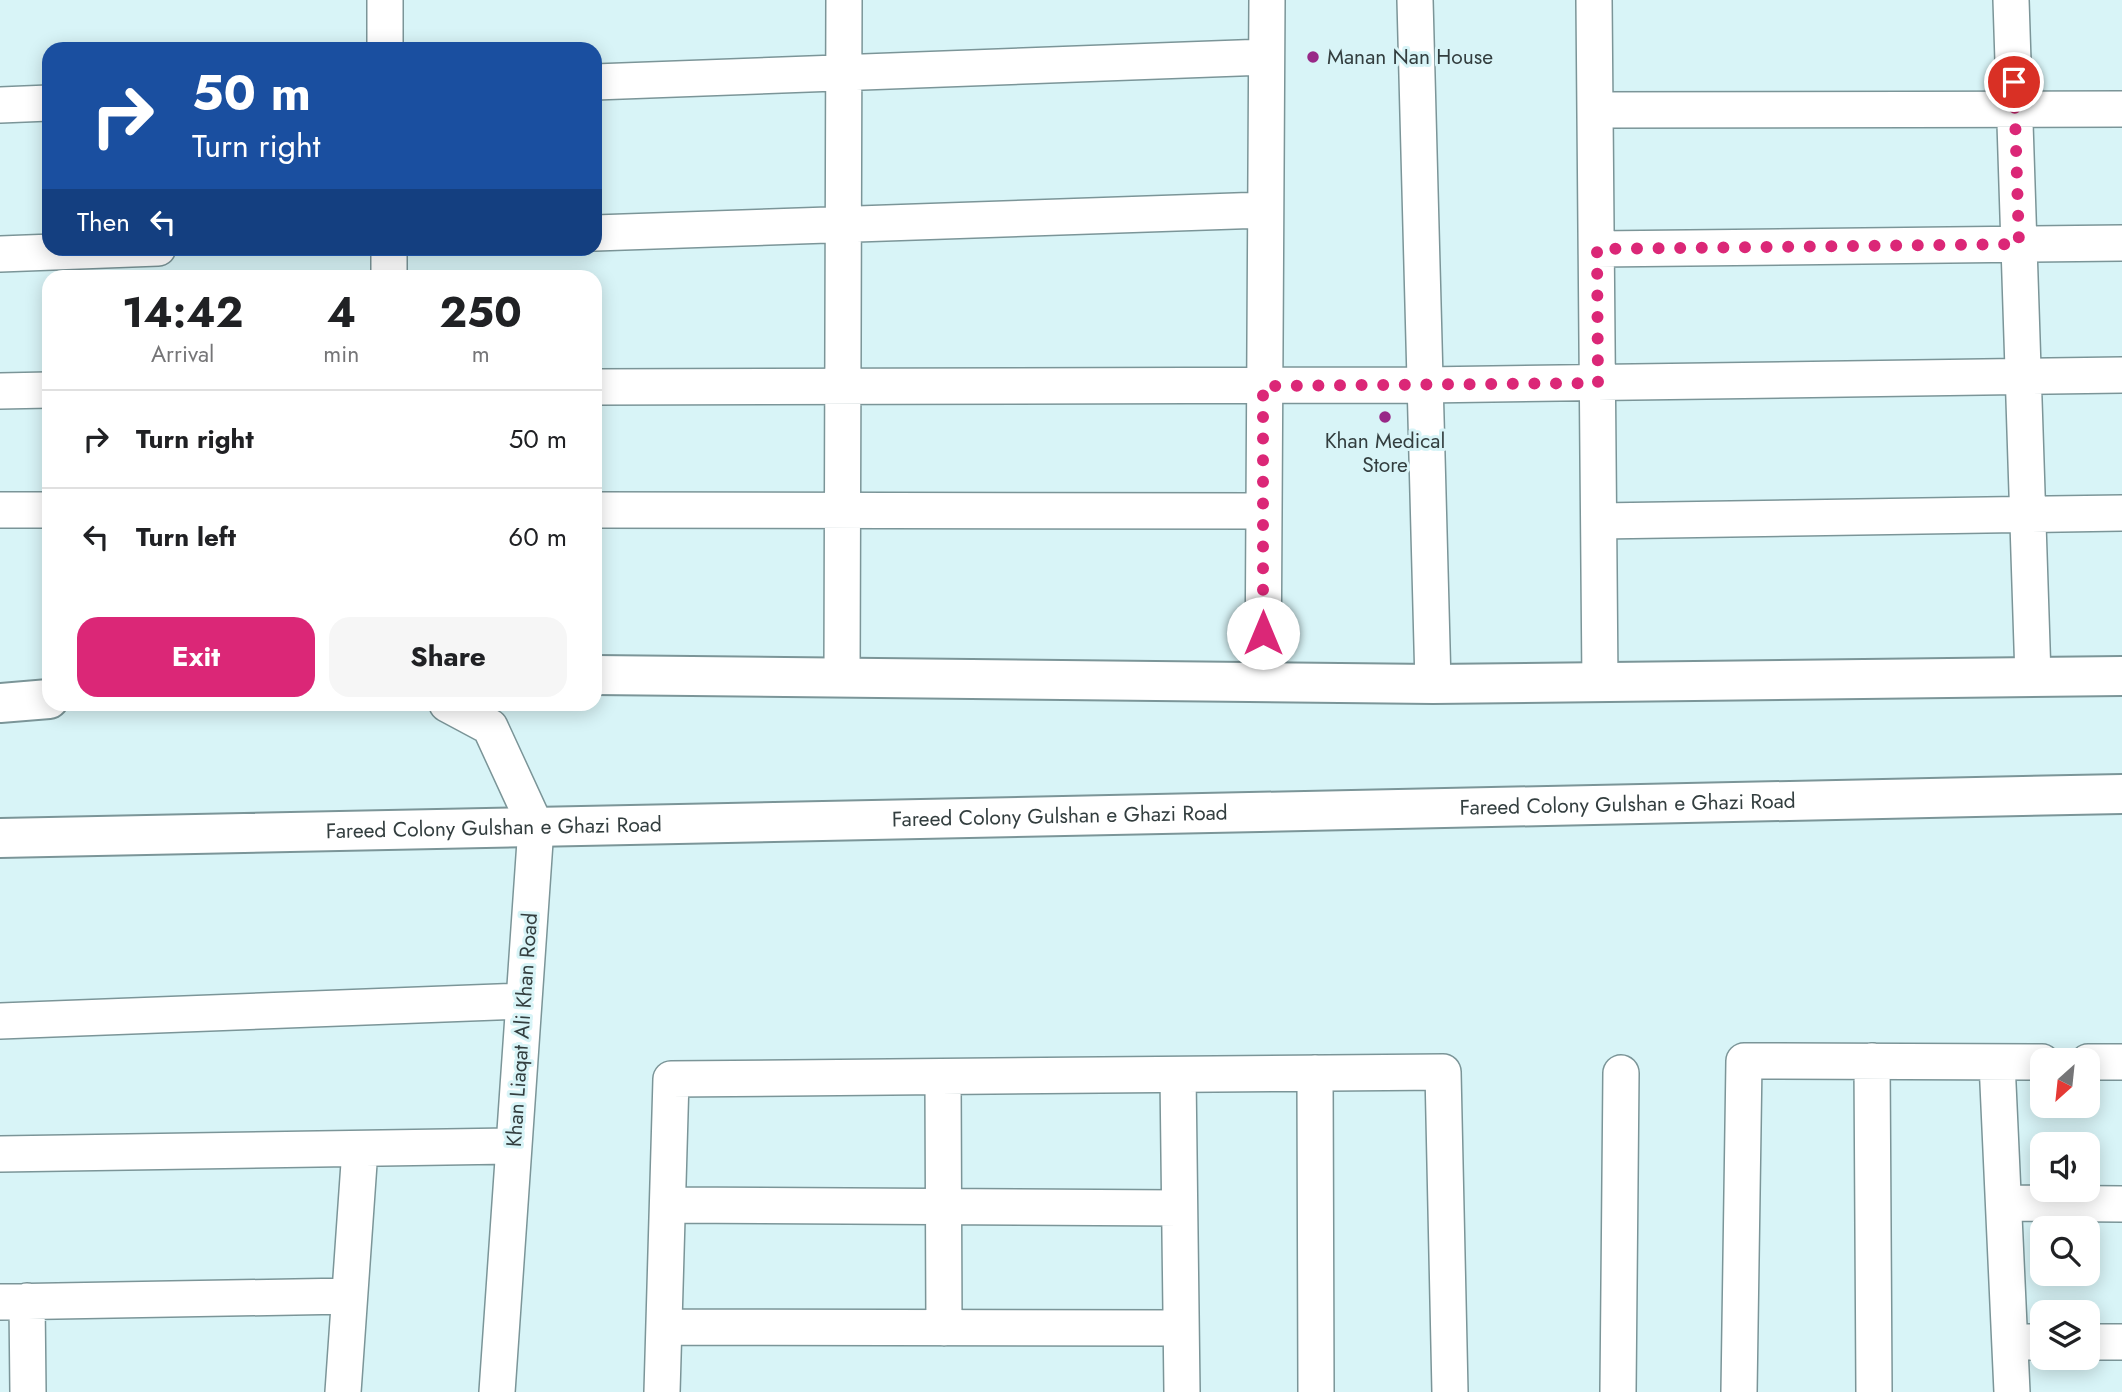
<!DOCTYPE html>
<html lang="en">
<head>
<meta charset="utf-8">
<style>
  :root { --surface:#fff; --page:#f6f6f6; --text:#202124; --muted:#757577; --line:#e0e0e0; --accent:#db2777 }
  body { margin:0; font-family:Jost,sans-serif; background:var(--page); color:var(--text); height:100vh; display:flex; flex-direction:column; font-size:26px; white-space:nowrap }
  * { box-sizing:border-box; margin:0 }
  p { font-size:23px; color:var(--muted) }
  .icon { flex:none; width:38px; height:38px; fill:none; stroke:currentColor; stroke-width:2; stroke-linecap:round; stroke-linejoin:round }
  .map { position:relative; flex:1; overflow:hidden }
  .panel { position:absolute; left:42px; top:270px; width:560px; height:441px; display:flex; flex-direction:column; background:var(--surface); border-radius:21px; box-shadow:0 4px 18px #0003 }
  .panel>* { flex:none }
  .banner { position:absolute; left:42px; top:42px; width:560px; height:214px; border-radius:21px; box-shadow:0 4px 18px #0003; background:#1a4fa0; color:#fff; overflow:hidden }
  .needle { width:46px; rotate:207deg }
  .tools { position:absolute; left:2030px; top:1048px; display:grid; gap:14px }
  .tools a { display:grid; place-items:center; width:70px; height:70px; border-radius:14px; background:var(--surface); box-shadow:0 4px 18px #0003; font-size:35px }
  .pin { position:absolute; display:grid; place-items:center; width:60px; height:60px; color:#fff; margin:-30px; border:4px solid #fff; border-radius:50%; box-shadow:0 2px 7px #0007 }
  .me { position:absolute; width:77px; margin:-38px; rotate:0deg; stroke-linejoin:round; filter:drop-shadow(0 0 5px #0008) }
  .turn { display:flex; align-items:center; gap:24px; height:147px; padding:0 35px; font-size:32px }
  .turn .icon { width:91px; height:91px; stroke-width:2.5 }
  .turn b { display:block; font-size:49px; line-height:60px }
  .then { display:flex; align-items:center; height:66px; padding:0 35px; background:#0003; gap:14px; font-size:26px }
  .eta { display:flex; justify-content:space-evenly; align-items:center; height:119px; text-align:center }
  .eta b { font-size:42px; font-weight:700; line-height:49px }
  .button { display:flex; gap:14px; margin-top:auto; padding:14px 35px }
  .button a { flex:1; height:80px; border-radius:21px; background:var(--accent); color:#fff; font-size:28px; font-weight:700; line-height:80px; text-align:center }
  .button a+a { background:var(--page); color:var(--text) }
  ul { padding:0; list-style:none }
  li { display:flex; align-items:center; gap:21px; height:98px; padding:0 35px; border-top:2px solid var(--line) }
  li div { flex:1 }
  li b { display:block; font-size:26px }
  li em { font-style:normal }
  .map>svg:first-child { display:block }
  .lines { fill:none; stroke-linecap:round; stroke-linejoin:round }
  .minor-casing { stroke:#7b9598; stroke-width:38 }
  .major-casing { stroke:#7b9598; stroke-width:42 }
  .minor { stroke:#fff; stroke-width:35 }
  .major { stroke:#fff; stroke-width:38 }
  .route { stroke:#db2777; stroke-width:12; stroke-dasharray:0 21.6 }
  .poi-dot { fill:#982887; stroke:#d8f4f7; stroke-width:2.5 }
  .labels { text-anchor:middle; stroke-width:6; stroke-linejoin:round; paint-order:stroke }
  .poi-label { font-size:21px; fill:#333e3f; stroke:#d8f4f7; text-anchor:start }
  .street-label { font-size:21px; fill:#333e3f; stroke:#d8f4f7 }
</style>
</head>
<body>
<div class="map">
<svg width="2122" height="1392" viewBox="0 0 2122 1392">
  <rect width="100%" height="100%" fill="#d8f4f7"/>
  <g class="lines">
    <g class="minor-casing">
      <path id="minor" d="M385,0v49
        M1415,0l18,684
        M1594,0l6,683
        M2011,0l22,677
        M595,82l671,-25
        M0,105l49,-2
        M1595,110l527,-1
        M595,233l669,-23
        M389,248v28
        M1597,249l525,-6
        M0,254l158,-6
        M595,387l830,-2 697,-10
        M0,391l49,-1
        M0,510h49
        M595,510l668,1
        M1599,521l523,-8
        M842,676l2,-676
        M1263,682l4,-682
        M447,704l43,23 46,100 -39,565
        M0,1021l524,-20
        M1872,1061l2,331
        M1997,1062l15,330
        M2088,1062h34
        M1315,1073l1,319
        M1178,1075l4,317
        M943,1077l1,251
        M0,1154l513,-8
        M2004,1203l118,1
        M668,1205l511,3
        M27,1301l1,91
        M0,1302l349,-6
        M664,1327l517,1
        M2010,1342h32
        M2088,1342h34
        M343,1392l17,-243
        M662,1392l9,-313 772,-7 7,320
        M1618,1392l3,-319
        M1739,1392l5,-331 298,1"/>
    </g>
    <g class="major-casing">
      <g id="major">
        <path d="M595,675l838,9 689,-8"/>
        <path d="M0,703l49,-4"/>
        <path id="s1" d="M0,838l2122,-44"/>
      </g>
    </g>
    <use href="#minor" class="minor"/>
    <use href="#major" class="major"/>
  </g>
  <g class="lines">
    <path class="route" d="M1263,633v-247l335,-3 -1,-134 422,-5 -5,-162"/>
  </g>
  <g class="poi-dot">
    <circle cx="1313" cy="57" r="7"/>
    <circle cx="1385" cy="417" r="7"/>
  </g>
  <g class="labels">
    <g class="poi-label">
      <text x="1327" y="64">Manan Nan House</text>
      <text x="1385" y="448" text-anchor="middle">Khan Medical<tspan x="1385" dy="24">Store</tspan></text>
    </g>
    <g class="street-label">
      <text dy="7" stroke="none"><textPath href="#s1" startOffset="1628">Fareed Colony Gulshan e Ghazi Road</textPath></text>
      <text dy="7" stroke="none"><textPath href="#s1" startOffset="1060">Fareed Colony Gulshan e Ghazi Road</textPath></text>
      <text dy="7" stroke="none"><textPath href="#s1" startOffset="494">Fareed Colony Gulshan e Ghazi Road</textPath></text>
      <text transform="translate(522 1030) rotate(-86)" y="7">Khan Liaqat Ali Khan Road</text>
    </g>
  </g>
</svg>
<div class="tools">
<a><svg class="needle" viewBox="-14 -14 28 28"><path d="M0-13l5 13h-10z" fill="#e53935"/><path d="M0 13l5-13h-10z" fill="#757577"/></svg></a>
<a><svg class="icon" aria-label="sound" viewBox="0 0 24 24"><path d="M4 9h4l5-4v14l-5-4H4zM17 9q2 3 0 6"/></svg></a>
<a><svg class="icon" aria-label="search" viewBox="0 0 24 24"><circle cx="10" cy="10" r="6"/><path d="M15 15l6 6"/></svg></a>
<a><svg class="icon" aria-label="layers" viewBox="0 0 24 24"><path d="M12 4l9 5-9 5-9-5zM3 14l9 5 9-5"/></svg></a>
</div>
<div class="pin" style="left:2014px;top:82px;background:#d93025"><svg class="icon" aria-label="arrive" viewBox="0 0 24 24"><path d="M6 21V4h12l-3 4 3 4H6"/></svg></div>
<svg class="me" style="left:1263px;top:633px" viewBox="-20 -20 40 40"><circle r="19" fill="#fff"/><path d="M0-13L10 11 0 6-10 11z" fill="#db2777"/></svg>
<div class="banner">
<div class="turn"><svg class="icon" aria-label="right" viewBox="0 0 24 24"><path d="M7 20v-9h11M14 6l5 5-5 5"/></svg><div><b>50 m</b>Turn right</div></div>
<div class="then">Then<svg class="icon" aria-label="left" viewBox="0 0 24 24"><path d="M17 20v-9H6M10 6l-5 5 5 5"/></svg></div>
</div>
<section class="panel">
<div class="eta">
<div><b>14:42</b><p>Arrival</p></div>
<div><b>4</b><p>min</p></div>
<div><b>250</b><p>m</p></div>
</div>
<ul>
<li><svg class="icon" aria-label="right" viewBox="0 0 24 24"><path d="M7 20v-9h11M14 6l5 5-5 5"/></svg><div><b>Turn right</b></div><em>50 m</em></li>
<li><svg class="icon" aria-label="left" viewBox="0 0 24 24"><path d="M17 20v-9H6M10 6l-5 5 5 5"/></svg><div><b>Turn left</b></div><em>60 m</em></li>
</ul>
<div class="button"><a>Exit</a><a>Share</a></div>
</section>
</div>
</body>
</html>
